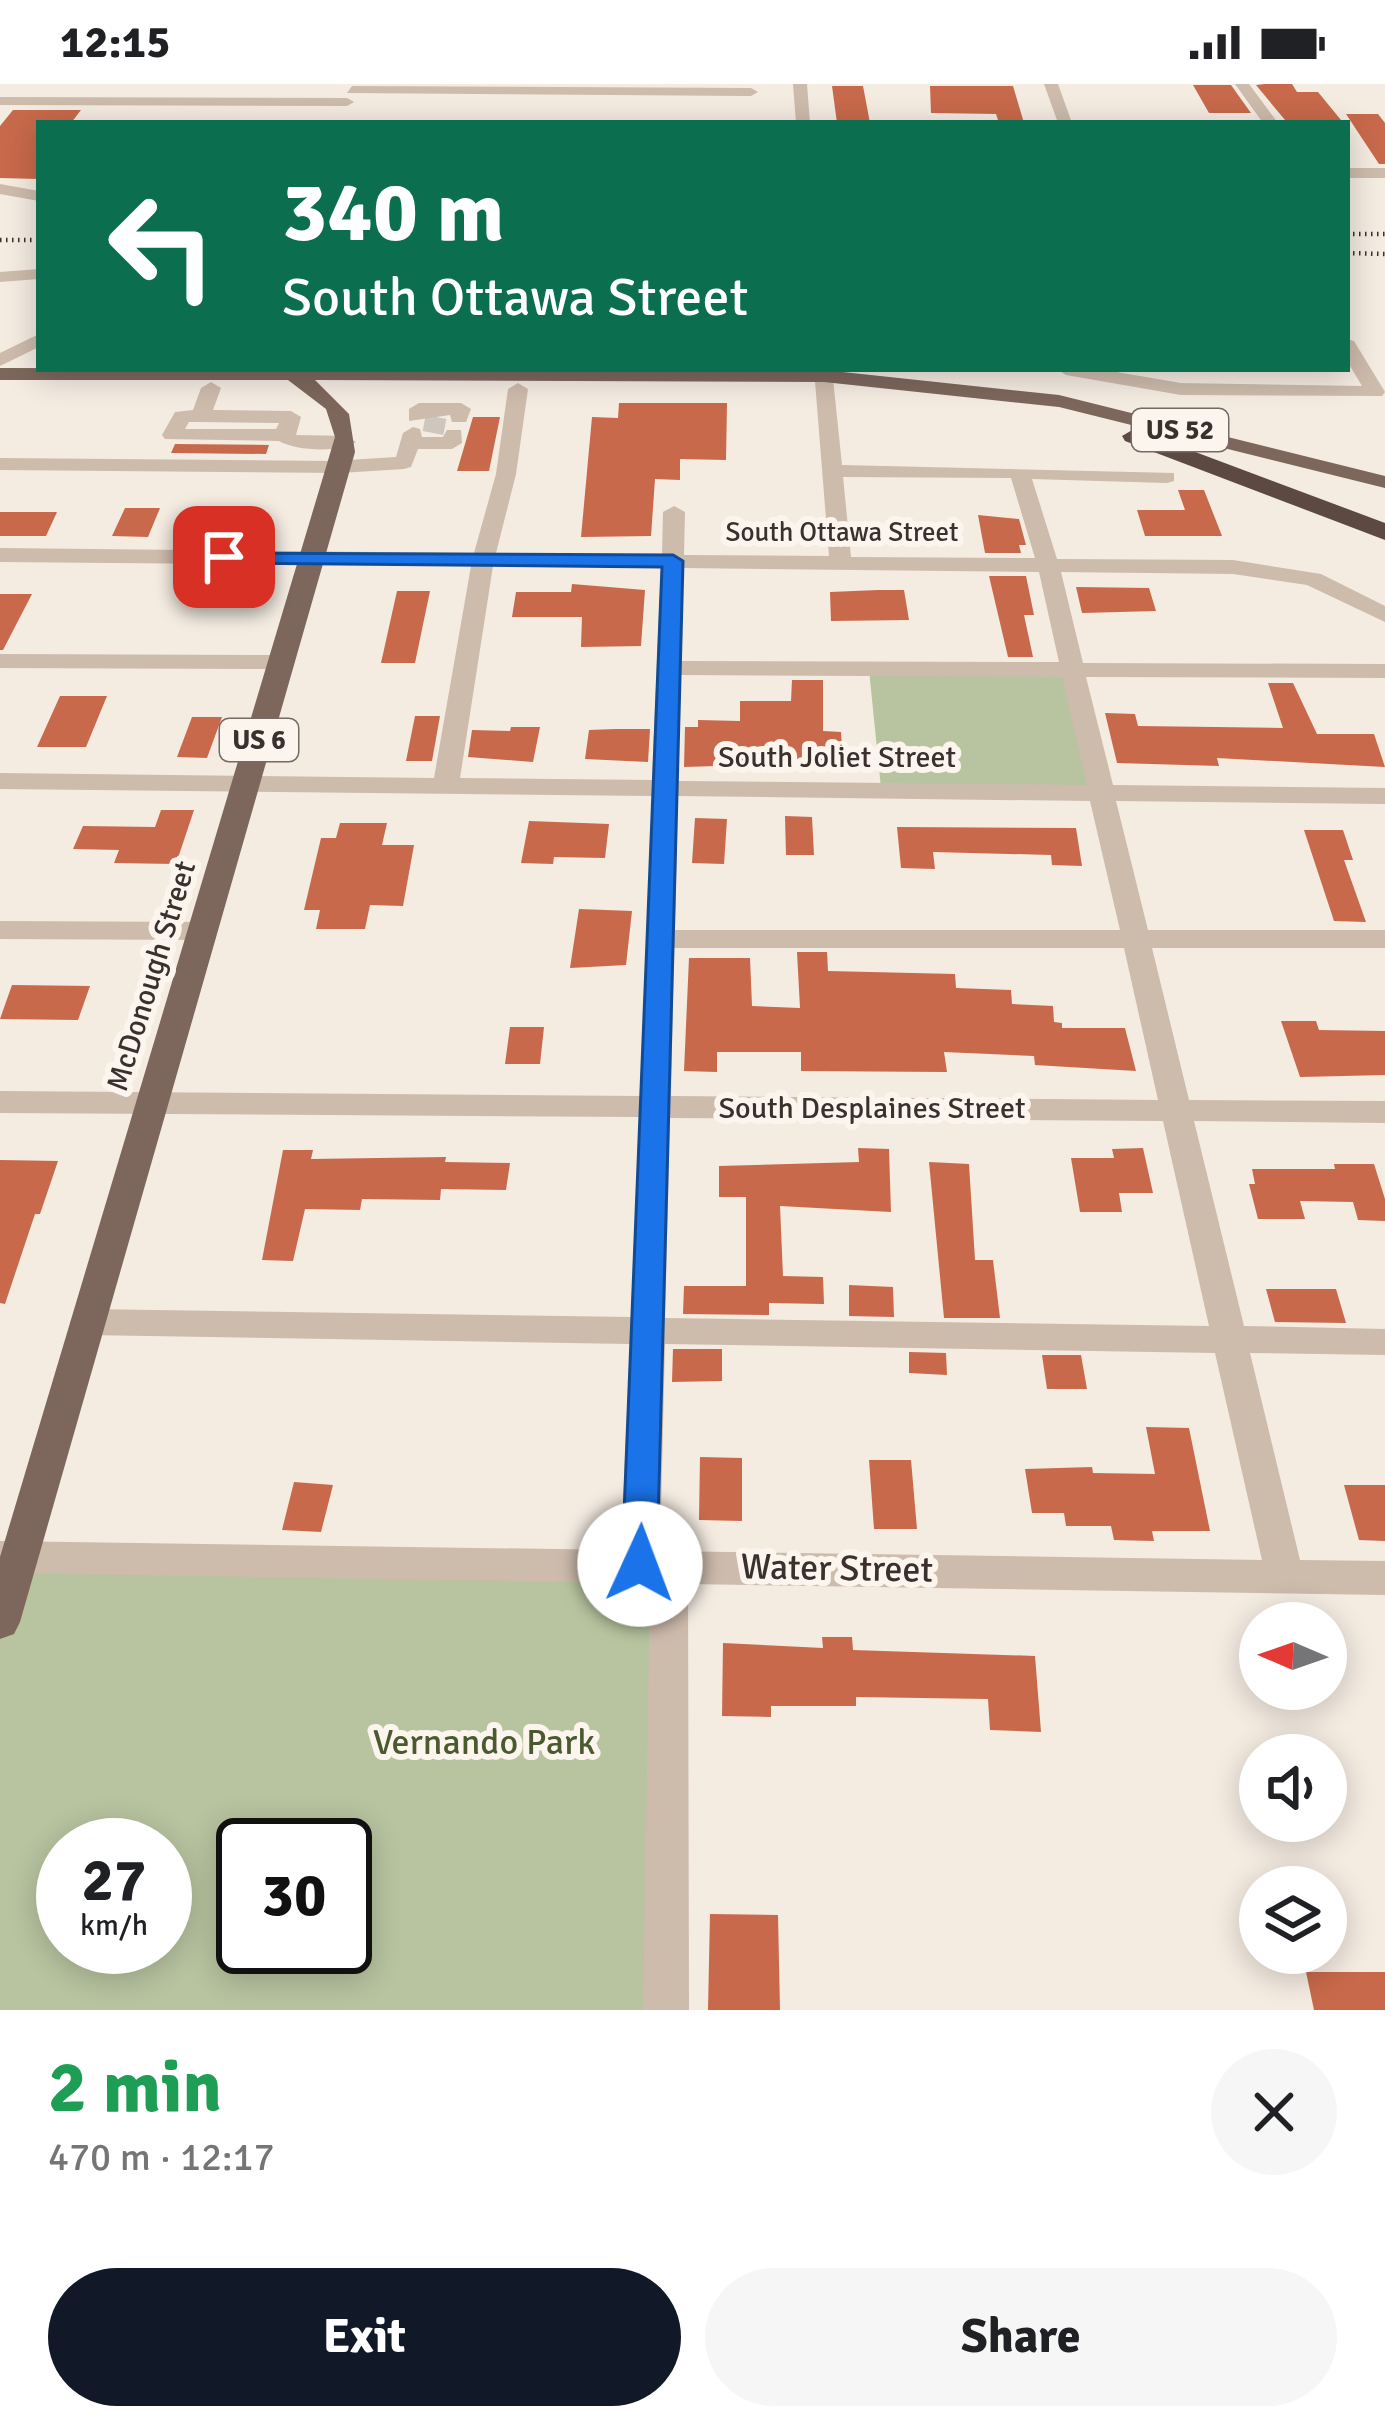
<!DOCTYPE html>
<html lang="en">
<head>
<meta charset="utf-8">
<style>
  :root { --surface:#fff; --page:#f6f6f6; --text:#202124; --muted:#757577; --accent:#111827 }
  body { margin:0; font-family:Signika,sans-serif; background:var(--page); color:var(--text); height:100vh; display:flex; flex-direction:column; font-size:45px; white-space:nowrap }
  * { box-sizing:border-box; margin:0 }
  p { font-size:39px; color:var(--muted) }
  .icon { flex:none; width:66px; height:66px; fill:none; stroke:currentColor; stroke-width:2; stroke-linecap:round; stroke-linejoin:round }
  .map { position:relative; height:1926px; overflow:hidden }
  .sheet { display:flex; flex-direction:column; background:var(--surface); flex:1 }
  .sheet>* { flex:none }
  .banner { position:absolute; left:36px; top:36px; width:1314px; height:252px; border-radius:0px; box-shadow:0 6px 30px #0003; background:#0b6e4f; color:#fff; overflow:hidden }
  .needle { width:78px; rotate:272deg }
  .buttons { position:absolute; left:1239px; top:1518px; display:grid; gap:24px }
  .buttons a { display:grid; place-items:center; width:108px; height:108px; border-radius:50%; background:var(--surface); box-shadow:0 6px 30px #0003; font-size:60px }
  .speed { position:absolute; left:36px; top:1734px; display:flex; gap:24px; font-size:60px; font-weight:700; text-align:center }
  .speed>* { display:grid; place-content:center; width:156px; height:156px; border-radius:50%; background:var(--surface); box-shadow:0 6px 30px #0003; line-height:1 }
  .speed small { font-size:30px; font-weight:400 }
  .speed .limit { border:6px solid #111; border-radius:18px; background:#fff; color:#111 }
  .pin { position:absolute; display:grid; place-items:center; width:102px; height:102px; color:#fff; margin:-51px; border-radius:24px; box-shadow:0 6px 18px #0006 }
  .me { position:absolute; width:132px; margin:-66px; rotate:2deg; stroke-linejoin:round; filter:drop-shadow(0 0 9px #0008) }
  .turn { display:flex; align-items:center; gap:42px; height:252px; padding:0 48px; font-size:54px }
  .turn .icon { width:156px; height:156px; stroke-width:2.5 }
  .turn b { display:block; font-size:84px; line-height:102px }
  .round { display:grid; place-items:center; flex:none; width:126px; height:126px; border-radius:63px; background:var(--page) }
  .overview { display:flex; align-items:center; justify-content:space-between; height:204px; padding:0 48px }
  h1 { font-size:72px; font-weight:700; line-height:90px; color:#1e9e55 }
  .cta { display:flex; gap:24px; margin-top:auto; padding:24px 48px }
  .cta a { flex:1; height:138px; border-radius:72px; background:var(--accent); color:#fff; font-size:48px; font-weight:700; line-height:138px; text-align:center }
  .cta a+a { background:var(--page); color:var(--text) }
  .status { display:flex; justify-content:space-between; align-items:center; height:84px; padding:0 60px; background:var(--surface); direction:ltr }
  .status svg { height:33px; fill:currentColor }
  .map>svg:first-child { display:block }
  .green { fill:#b8c4a0; fill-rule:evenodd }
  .building { fill:#c8694b }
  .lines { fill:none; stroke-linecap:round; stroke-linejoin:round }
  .minor-tunnel { stroke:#cfc6bd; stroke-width:21; stroke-dasharray:21 10; stroke-linecap:butt }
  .minor { fill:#cdbbac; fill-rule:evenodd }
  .major { fill:#7d675c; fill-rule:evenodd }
  .highway { fill:#5c4a42; fill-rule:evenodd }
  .rail { stroke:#3b302b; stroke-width:4.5; stroke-dasharray:1.5 4.5; stroke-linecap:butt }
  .route { fill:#1a73e8; stroke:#114b97; stroke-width:3 }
  .labels { text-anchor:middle; stroke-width:12; stroke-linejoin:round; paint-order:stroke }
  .shield { fill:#fbf5ee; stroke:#756b66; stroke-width:3 }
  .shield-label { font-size:27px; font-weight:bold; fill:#3b302b }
  .far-street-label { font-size:27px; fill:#3b302b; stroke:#fbf5ee }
  .street-label { font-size:30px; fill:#3b302b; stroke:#fbf5ee }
  .near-street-label { font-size:36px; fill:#3b302b; stroke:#fbf5ee }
  .near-park-label { font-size:36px; fill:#4a5a2e; stroke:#fbf5ee }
</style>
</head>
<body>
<div class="status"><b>12:15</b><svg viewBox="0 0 49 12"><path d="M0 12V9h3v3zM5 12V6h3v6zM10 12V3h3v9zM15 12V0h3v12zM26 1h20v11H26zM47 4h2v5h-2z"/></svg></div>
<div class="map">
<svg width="1385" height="1926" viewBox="0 0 1385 1926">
  <rect width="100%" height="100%" fill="#f4ebe1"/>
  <path class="green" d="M869,586l202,1 28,120 -218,-3z
    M21,1478l639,6 -11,442h-649v-371zM63,1761h102v102h-102zM243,1761h102v102h-102z"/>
  <path class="building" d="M1265,0h27l5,8h21l23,28h-56l-29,-35z
    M1193,1h38l20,28h-42z
    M832,2h31l7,37h-33z
    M930,2h83l11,37h-25l-3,-9 -65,-1z
    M13,26h68l-10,13h-32v56l-39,-1v-52z
    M1346,30h32l7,9v41h-6z
    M619,319h108l-1,57 -46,-1v21l-25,-1 -4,57 -70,1 11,-120 26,1z
    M473,333h27l-11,54h-32z
    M175,360l94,1 -3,9 -95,-1z
    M1178,406h26l18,46h-77l-8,-26h48z
    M125,424h35l-12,29 -36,-1z
    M0,428h57l-11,24h-46z
    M978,431l41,4 7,26h-7l2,8h-36z
    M989,492h37l8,39h-10l9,42h-25z
    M572,500l73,6 -4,56 -60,1 1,-30h-70l4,-25h55z
    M1076,503l73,1 7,23 -74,2z
    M878,506h26l5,30 -78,1 -1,-29z
    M397,507h33l-15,72h-34z
    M0,510h32l-29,56h-3z
    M792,596h31v51l18,1 2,30 -159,5 1,-40h13v-7l42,1v-20h51z
    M1268,599h25l24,51h57l11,33 -168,-9 2,8 -102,-3 -12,-50 30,1 3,12 145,2z
    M60,612h47l-21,51h-49z
    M415,632h25l-8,45h-26z
    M192,633h30l-15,41 -30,-1z
    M511,643h29l-7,35 -65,-5 4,-27 38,1z
    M616,645h34l-2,33 -63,-3 4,-29z
    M161,726h33l-18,54 -62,-1 5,-13 -46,-1 10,-23 72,1z
    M785,732l27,1 2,38h-28z
    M695,734l32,1 -3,45 -32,-1z
    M529,737l80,3 -4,34 -51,-1 -1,7 -32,-1z
    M340,739h47l-5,22h32l-11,61 -33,-1 -5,24h-49l4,-19h-16l17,-72h15z
    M897,743l179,1 6,38 -30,-1 -1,-10 -118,-3 2,17 -34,-1z
    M1304,746h39l10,30h-9l22,62 -32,-1z
    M579,825l53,2 -6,54 -56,3z
    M797,868h30l1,19 127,3 1,14 55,2 1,14 41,2 1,16 8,1v5h63l11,43 -101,-6 -1,-9 -90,-4 3,20 -146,-1v-19h-84v20l-33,-1 5,-113h61l2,48 48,2z
    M12,901l78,1 -12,34 -78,-1z
    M1281,937h35l3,9 66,1v44l-85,2z
    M510,943h34l-4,37h-35z
    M858,1064l31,1 2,63 -111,-6 3,70 40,1 1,27 -55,-1v12l-86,-1 1,-28h62v-89h-27v-31l140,-4z
    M1143,1064l10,45h-34l3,19h-42l-9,-54h43l-2,-9z
    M283,1066h30l-2,9 135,-2 -1,5 65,1 -4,27 -65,-1 -1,11 -78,-1 -2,11 -55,-1 -12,52 -31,-1z
    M0,1076l58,1 -18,53h-5l-30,90 -5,-1z
    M929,1078l40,2 6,96h18l7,58h-56z
    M1334,1080h40l11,35v22l-27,-1 -5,-18 -53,-1 5,18h-47l-9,-35h6l-3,-15h83z
    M849,1201l44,2 1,30 -45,-1z
    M1266,1205h70l10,34 -71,-1z
    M673,1265h49v32l-50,1z
    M909,1268l37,1 1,22 -38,-2z
    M1042,1271h39l6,34h-40z
    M1146,1343l43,1 21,103h-58l2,10 -40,-1 -3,-14h-45l-2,-13h-32l-7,-44 67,-2 1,6 62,1z
    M700,1373l42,1v63l-43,-1z
    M869,1376h42l6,69h-43z
    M294,1398l39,3 -12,47 -39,-2z
    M1344,1401h41v56l-26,-1z
    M822,1553h30l1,13 182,6 6,76 -51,-2 -2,-31 -132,-2v9h-85v11l-49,-1 1,-73 100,5z
    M710,1830l68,1 2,95h-72z
    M1306,1888h79v38h-71z"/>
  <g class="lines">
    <path class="minor-tunnel" d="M433,349l3,-16"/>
    <path class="minor" d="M793,0h14l3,39h-14z
      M1044,0h14l14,39h-14z
      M1235,0h14l29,39h-15z
      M352,2l399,2 7,4 -7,4 -404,-3z
      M0,13l347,1 7,4 -7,4 -347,-1z
      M1347,84h38v10h-38z
      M0,100l39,7v10l-39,-7z
      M39,185v10l-39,3v-10z
      M39,250v13l-39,19v-13z
      M1347,255l7,2 31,51 -3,4 -201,-1 -115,-20 -9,-6h42l82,14 181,3 -15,-25z
      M814,285h18l10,96 332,8v8l-7,2 -135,-4 25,80 176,1 88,14 64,32v16l-78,-37 -74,-11 -172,-2 22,91 302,1v14l-299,-1 27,108 272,3v16l-269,-3 32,129h237v18h-233l37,152 196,1v22l-191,-2 50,205 141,3v26l-135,-2 50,207 85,1v34l-697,-11 1,426h-46l7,-427 -650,-10v-32l621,9 9,-206 -543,-9 -12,-4 -5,-9 5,-9 12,-4 544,8 8,-200 -639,-4v-22l640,5 12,-300 -652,-7v-16l434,5 37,-212 -471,-4v-14l474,5 22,-79 12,-85 10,-6 10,6 -12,85 -20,79 166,2 1,-43 11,-6 11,6 -1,43 145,1zM843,393l168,1 24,80 -184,-1zM493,482l168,2 -9,212 -192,-2zM683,484l356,4 20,90 -378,-1zM681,591l381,2 25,108 -409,-4zM678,712l412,5 30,129h-445zM674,864h450l34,152 -487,-4zM670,1034l493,3 46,205 -544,-8zM665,1260l550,9 47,207 -602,-9z
      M211,298l10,6 -8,22 78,1 10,6 -5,18 50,1 10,6c-16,11 -60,9 -77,-1l-114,-2 -3,-4 13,-23 18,-2 8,-22zM189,338h12l78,1 -3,6h-91z
      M419,319h42l10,6 -5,13h-14l-2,-7 -41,6v-12z
      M413,343l7,2 2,8h21l4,-7h14l1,13 -10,6h-34l-7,18 -7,2 -64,4 -340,-3v-12l332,3 64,-4 7,-24z
      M0,570l283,1 12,7 -12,7 -283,-1z
      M0,837l201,1 14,9 -14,9 -201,-1z"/>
    <path class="major" d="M0,284l824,2 235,25 326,81v12l-326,-81 -235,-25 -509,-2 34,34 6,38 -335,1170 -6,12 -14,5v-82l335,-1120 -9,-28 -38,-29h-288z"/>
    <path class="highway" d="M1134,345l251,94v17l-260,-99 -3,-5z"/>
    <path class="rail" d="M1347,150h38
      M0,156h39
      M1347,169l38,1"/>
  </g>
  <path class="route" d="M216,469l457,2 10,6 -26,1003 -5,10 -12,5 -13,-5 -5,-10 40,-997 -438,-4 -11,-6z"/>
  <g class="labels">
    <g class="shield">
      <rect x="1132" y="325" width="96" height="42" rx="9"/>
      <rect x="220" y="635" width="78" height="42" rx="9"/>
    </g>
    <g class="shield-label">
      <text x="1180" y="355">US 52</text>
      <text x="259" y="665">US 6</text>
    </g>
    <g class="far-street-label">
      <text x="842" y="457">South Ottawa Street</text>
    </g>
    <g class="street-label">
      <text x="837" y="683">South Joliet Street</text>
      <text transform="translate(151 892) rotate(-73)" y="10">McDonough Street</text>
      <text x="872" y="1034">South Desplaines Street</text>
    </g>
    <g class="near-street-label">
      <text transform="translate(837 1483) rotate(1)" y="13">Water Street</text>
    </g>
    <g class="near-park-label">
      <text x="484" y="1670">Vernando Park</text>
    </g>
  </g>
</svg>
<div class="buttons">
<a><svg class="needle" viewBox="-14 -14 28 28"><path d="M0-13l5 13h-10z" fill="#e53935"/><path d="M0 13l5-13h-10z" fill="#757577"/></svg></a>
<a><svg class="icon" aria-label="sound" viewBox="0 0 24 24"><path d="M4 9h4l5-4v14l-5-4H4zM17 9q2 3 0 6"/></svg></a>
<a><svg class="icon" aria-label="layers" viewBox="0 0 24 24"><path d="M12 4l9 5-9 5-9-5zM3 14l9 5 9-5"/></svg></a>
</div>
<div class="speed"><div>27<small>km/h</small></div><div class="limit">30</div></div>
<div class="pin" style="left:224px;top:473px;background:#d93025"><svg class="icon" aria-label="arrive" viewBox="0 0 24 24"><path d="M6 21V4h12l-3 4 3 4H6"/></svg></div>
<svg class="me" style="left:640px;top:1480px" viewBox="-20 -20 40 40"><circle r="19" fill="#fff"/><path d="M0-13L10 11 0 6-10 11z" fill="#1a73e8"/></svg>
<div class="banner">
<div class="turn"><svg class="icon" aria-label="left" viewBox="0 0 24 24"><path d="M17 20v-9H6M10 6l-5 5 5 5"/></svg><div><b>340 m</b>South Ottawa Street</div></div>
</div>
</div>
<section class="sheet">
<div class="overview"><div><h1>2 min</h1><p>470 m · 12:17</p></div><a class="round"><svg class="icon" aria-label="close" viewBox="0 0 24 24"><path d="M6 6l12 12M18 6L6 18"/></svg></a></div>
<div class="cta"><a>Exit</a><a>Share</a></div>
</section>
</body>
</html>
